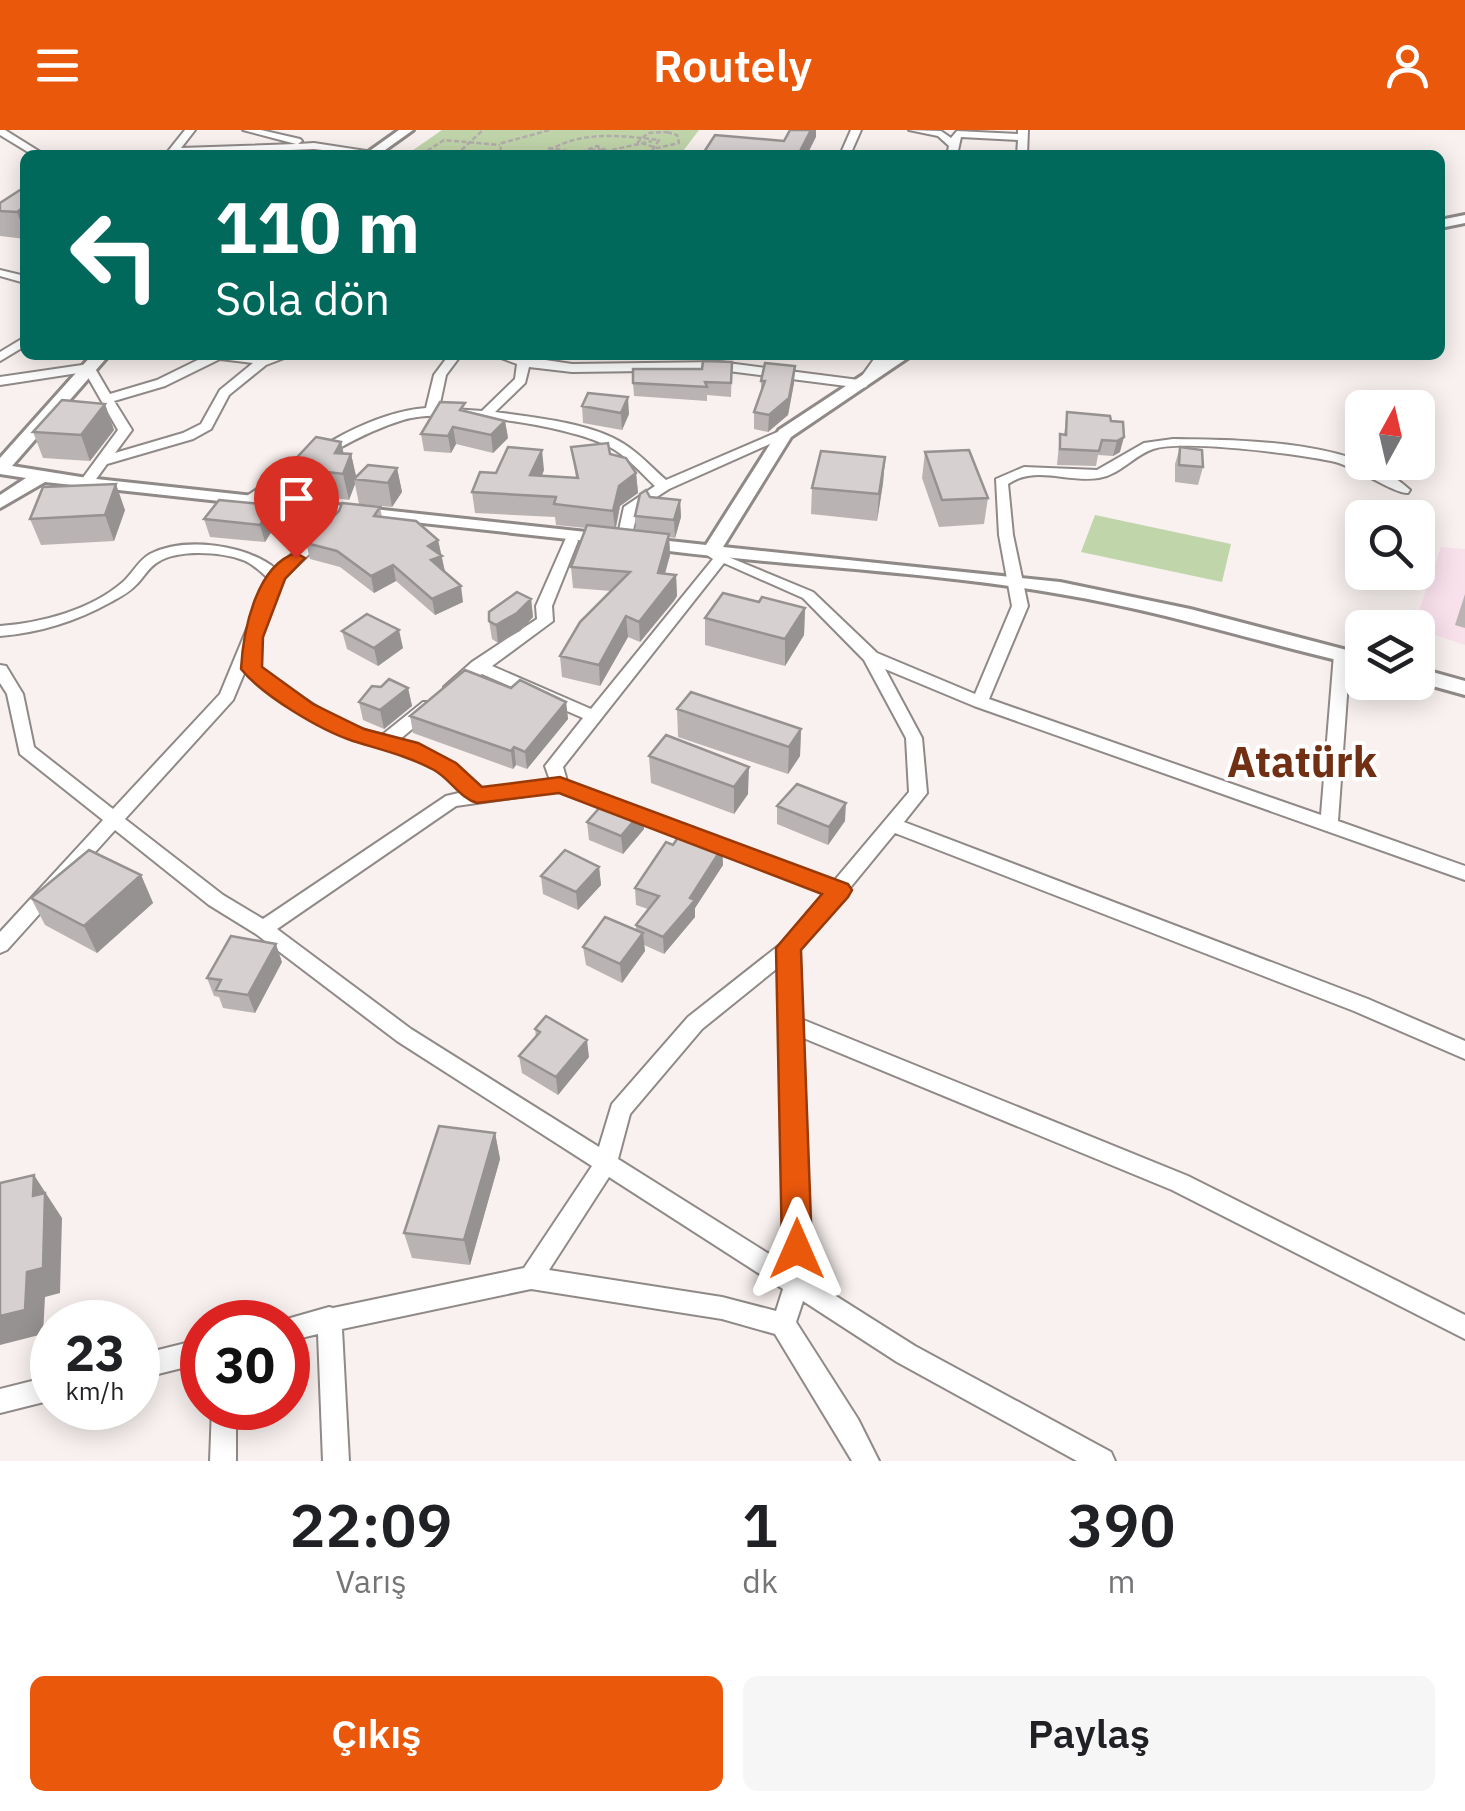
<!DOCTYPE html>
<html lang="tr">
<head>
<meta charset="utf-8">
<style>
  :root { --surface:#fff; --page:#f6f6f6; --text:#202124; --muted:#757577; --accent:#ea580c }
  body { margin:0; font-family:"IBM Plex Sans",sans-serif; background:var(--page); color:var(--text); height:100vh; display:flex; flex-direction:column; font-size:38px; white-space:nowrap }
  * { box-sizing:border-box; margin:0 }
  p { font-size:32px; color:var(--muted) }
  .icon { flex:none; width:55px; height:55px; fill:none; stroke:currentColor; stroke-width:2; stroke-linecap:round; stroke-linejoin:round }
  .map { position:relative; height:1331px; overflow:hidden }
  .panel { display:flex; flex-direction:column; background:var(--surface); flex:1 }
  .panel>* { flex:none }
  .guide { position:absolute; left:20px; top:20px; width:1425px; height:210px; border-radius:15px; box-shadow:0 5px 25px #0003; background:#00695c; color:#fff; overflow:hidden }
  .needle { width:65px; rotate:8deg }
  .controls { position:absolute; left:1345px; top:260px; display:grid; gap:20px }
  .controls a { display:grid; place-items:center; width:90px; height:90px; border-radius:15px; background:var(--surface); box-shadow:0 5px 25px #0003; font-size:50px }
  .speed { position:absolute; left:30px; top:1170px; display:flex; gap:20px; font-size:50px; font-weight:700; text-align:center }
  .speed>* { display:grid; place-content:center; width:130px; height:130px; border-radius:50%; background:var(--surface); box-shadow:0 5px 25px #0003; line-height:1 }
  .speed small { font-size:25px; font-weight:400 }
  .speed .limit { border:15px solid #d22; background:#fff; color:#111 }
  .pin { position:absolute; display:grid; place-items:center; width:85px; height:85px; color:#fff; margin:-102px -42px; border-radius:50% 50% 50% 0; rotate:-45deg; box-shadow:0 0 10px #0007 }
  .pin .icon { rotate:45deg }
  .me { position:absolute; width:110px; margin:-55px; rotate:0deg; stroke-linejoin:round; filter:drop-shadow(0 0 8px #0008) }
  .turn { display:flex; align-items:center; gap:35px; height:210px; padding:0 30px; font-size:45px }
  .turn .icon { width:130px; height:130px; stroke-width:2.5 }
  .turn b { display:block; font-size:70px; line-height:85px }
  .eta { display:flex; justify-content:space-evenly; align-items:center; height:170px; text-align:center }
  .eta b { font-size:60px; font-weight:600; line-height:70px }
  .button { display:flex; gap:20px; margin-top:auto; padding:20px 30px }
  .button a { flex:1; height:115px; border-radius:15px; background:var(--accent); color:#fff; font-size:40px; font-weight:600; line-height:115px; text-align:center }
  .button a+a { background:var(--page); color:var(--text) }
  header { display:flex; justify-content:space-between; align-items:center; height:130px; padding:0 30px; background:var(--accent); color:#fff; font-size:45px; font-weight:600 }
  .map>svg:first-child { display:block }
  .education { fill:#f9e1ec }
  .green { fill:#c1d5aa }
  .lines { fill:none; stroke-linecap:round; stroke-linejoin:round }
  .minor-casing { stroke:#8f8987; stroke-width:4 }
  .tertiary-casing { stroke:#8f8987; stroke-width:6 }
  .path { stroke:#b3adac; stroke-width:2.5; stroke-dasharray:5 2.5; stroke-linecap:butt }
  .minor { fill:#fff; fill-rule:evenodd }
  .tertiary { fill:#fff; fill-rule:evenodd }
  .wall { fill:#b9b3b3 }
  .shaded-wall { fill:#969292 }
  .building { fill:#d7d0d0; stroke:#969292; stroke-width:2.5 }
  .route { fill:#ea580c; stroke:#983908; stroke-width:2.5 }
  .labels { text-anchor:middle; stroke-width:8; stroke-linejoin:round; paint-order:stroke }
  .district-label { font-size:42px; font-weight:bold; fill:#713014; stroke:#fff }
</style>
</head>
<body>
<header><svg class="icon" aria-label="menu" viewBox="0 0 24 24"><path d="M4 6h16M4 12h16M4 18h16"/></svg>Routely<svg class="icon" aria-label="person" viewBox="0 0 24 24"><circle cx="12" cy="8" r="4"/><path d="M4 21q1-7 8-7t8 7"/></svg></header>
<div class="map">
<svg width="1465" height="1331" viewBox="0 0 1465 1331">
  <rect width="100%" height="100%" fill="#f8f1ef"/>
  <path class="education" d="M1441,417l24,2v96l-52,-17z"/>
  <path class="green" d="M442,0h257l-19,25h-274z
    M1095,385l136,29 -9,38 -141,-30z"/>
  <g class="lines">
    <g class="minor-casing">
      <path id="minor" d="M0,0h5l40,25h-12l-33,-20z
        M185,0h10l-14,18 115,-4 -53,-14h18l39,9 2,2 -4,3 16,-1 65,10 -13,2 -52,-6 -149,6z
        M851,0h10l-11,25h-10z
        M909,0l32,1 10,7 6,-7 61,3v-4h10l-1,25h-10l1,-15 -57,-3 -4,18h-10l2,-9 -11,-10z
        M0,140l25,6v7l-25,-7z
        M25,207v9l-25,15v-9z
        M208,225h84l-26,10 -37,30 -18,34 -18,10 -86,25 -24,33 -5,1 -7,-4 47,-64 -33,-58 -85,13v-8l89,-13 4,1 17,29 47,-14zM220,229l33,4 -33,27 -19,34 -18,9 -68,20 17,-23 -18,-29 51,-15z
        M449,225h12l-15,20 -7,33 43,3 33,-32 2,-15 -24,-9h19l60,9 148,-2 139,18 18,-25h12l-23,32 -4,1 -142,-18 -148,2 -43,-5 -4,16 -30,29c38,5 97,11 129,32 16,10 28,24 42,36l114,-49h10l2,3 -123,55 -31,20 -7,30 -7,4 -7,-4 7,-32 31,-21c-15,-14 -29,-31 -47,-40 -41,-21 -162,-39 -205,-26 -53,16 -102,52 -148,83h-10v-6c53,-35 116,-84 181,-89l8,-33z
        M1173,309c71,1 184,1 237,51l-2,3c-14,1 -54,-28 -77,-32 -36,-7 -146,-22 -178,-12 -20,7 -32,25 -54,29 -32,5 -63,-13 -91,6l5,51 15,71 -39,93 332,116 13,-161 2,-4h12l2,4 -12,167 127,45v14l-491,-174 -89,-37 37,69 5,55 -23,29 464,177 97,42v18l-111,-48 -459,-178 -96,117 2,69 387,157 277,139v24l-293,-149 -371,-153 8,242 106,67 196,106 4,9h-38l-180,-99 -94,-61 -7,21 62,97 21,42h-27l-77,-127 -53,-15 -191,-30 -189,40 7,132h-26l-5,-127 -30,7v-19l-8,-1 49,-14 4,1 191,-40 68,-102 -195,-125 -141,-107 -47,-29 -94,-75 -108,120 -7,3v-21l103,-112 -83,-66 -13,-60 -7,-11v-18l6,1 17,28 11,53 79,62 107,-115 48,-116c-8,-7 -15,-14 -25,-18 -22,-8 -64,-11 -85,2 -9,5 -14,15 -21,22 -7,8 -17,13 -26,18 -34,19 -72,31 -111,34v-10c41,-3 91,-16 123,-44 10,-9 15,-21 27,-28 35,-18 97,-9 126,15l43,-40h10v6l-46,44 -26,64 3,4v20c38,28 76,57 122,68l41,-33h12l2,4 -2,4 -36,30c33,8 58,27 83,50l68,-10 -5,-14 38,-48 -101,-44 -30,18 -8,-5 28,-25 65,-43 -1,-13 30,-68h10l2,3 -26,65 1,15 -61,45 99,43 122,-150 -6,-4 7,-4 99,41 64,61 98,41 37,-88 -13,-71 -3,-56 28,-12 73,3 47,-27zM724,433l79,35 61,62 42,78 3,54 -75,89 -267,-100 -4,-14zM245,541l55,42 51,26 54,13 37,20 21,20 -17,4 -183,123 -40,-24 -98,-76 108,-119zM559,661l266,101 -43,51 -94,74 -76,87 -13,43 -188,-118 -134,-100 179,-123zM780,836l5,298 -167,-105 12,-45 72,-85zM609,1047l174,112 -7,22 -54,-14 -173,-27z
        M202,1209v24l-64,16v-24z
        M52,1246v24l-52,13v-24z
        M212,1278h24v53h-26z"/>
    </g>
    <g class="tertiary-casing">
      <path id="tertiary" d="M399,0h14l-35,25h-14z
        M1465,85v8l-25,5v-8z
        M92,225h17l-97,111 75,12 619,67 73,-115 114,-75h19l-121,82 -68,110 337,35 130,27 172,45v12c-101,-23 -199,-55 -302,-72 -144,-25 -292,-28 -436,-49l-579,-63 -45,26v-13l26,-17 -26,-4v-16z
        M1418,538l47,13v14l-47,-13z"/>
    </g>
    <path class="path" d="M667,2l10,3 2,8 -22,5 -19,-6 10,-9z
      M548,18l34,5
      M612,20l40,-9
      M583,22l16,-3 9,6
      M421,25l23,-15 56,5
      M456,25l27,-25
      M507,25l-7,-4 2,-8 48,-13
      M543,25c32,-25 77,-20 116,-15l-10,15
      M574,25l23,-9 19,9"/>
    <use href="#minor" class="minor"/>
    <use href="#tertiary" class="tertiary"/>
  </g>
  <path class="wall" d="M25,61v48l-25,-3v-33z
    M732,232l-1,35 -24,-2v6l-73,-5 -1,-13z
    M761,251l33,2 -6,32 -20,17 -14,-3v-17l7,-19z
    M105,274l9,26 -24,31 -47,-3 -10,-26z
    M582,276l47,8 -7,16 -39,-7z
    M467,282l38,9 3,17 -15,15 -37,-9 -5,9 -27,-2 -3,-17z
    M1067,282l44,9 9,31 -7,4 -15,-1 -2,11 -39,-1 3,-31 4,1z
    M1418,303l8,20 -7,18 -36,-4 -1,-5h36z
    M341,312l3,12h7l5,23 41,-9 5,24 -10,15 -33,-3 -4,-20 -6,16 -55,-7 -6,-26z
    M571,317l39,7 26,19 2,20 -18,13 -4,22 20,2 -1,-14 15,-19 30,3 1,17 -6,21 -6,-1 1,18 -5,19 11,1 1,21 -37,46 -12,-5 -28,49 -38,-9 -2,-21 51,-65 -38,-3 -2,-21 15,-39 -30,-3 -1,-8 -80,-4 -3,-21 72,-22 -2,6 34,2z
    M1180,317l23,20 -5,18 -23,-3v-18z
    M925,322l63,46 -4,26 -45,3 -17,-49z
    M885,327l-2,26 -6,38 -66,-7 1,-26z
    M273,375l4,18 -12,19 -55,-5 -6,-18z
    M380,377l2,10 56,23 7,32 18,30 -28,13 -39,-34 -22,12 -34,-26 -30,-8 -4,-16z
    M125,380l-11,31 -73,4 -11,-26z
    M1465,464v34l-10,-3z
    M531,469l2,18 -13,14 -22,12 -6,-4 -3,-18z
    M759,472l46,6 -1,27 -19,31 -80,-21v-27z
    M342,501l61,17 -25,18 -31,-17z
    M381,557l27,1 4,18 -28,23 -21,-9 -4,-18z
    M511,558l55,14 2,17 -41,50 -11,-4 -3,4 -100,-36 -3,-17z
    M677,579l124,20 -1,27 -12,18 -110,-37z
    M666,605l82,59 -14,20 -83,-31 -2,-27z
    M777,676l68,15 -17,24 -51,-21z
    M587,692l57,7 -21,25 -34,-14z
    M673,715l49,3 1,17 -28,43v9l-31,37 -20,-9 1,6 -23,32 -36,-18 -3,-18 53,-17v-5l12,-16 -12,-4 -1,-17z
    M599,737l2,18 -23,25 -35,-16 -2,-18z
    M141,745l12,28 -56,50 -52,-28 -14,-27z
    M282,832l-27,51 -32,-5 -4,-11 -5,-1 -7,-18z
    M535,899l54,28 -31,38 -36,-22 -3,-17 17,-19z
    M495,1003l5,26 -30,106 -58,-7 -8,-25z"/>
  <path class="shaded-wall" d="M811,0h5v7l-9,18h-9z
    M25,76v28l-8,-22z
    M795,236l-1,17 -6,32 -20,17 1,-17z
    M628,267l1,17 -7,16 -1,-17z
    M105,274l9,26 -24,31 -9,-26z
    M505,291l3,17 -15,15 -2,-18z
    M453,297l3,17 -5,9 -3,-17z
    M1124,307l-4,15 -7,4 4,-15z
    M341,312l5,24 5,-12 6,26 -3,-1 1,5 -6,16 -6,-26 -8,-21z
    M542,320l2,20 -11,25 -3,-20z
    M885,327l-2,26 -6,38 2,-27z
    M397,338l5,24 -10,15 -4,-24z
    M636,343l2,20 -18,13 -5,25 -2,-20 6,-25z
    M116,354l9,26 -11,31 -9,-26z
    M680,370l1,17 -6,21 -1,-18z
    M273,375l4,18 -12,19 -5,-17z
    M669,404l1,21 -11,39 -1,-21z
    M438,410l7,32 -11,4 -6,-30z
    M393,435l3,16 -22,12 -3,-17z
    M676,445l1,21 -3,5 -34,41 -1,-20z
    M461,456l2,16 -28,13 -3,-16z
    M531,469l2,18 -13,14 -22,12 -2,-18z
    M805,478l-1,27 -19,31v-27z
    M626,486l2,21 -28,49 -1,-21z
    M399,500l4,18 -25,18 -4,-18z
    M408,558l4,18 -28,23 -4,-19z
    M566,572l2,17 -41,50 -2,-17z
    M801,599l-1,27 -12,18 1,-27z
    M514,617l2,18 -3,4 -2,-18z
    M749,637l-1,27 -14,20v-27z
    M846,673l-1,18 -17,24 1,-18z
    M643,680l1,19 -21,25 -2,-18z
    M722,718l1,17 -28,43v9l-31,37 -1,-17z
    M599,737l2,18 -23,25 -2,-18z
    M141,745l12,28 -56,50 -13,-27z
    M643,803l2,18 -23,32 -2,-19z
    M276,814l6,18 -27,51 -7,-18z
    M587,910l2,17 -31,38 -2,-18z
    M495,1003l5,26 -30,106 -6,-25z
    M34,1045l28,43 -2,75 -15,4 -2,37 -43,11v-29l27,-44z"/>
  <path class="building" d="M790,0h21l-13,25h-96l13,-20 69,6z
    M20,60l5,1v15l-8,6 -17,-1v-8z
    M703,231l29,1 -1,21 -26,-1 2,5 -74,-4v-14h69z
    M765,233l30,3 -6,32 -20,17 -15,-3 11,-31h-4z
    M588,263l40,4 -7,16 -39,-7z
    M62,270l43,4 -24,31 -48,-3z
    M440,272l25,1 -5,7 45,11 -14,14 -38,-8 -5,9 -27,-2z
    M1067,282l43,4 1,5 12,1 1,15 -7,4 -15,-1 -3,11 -39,-2v-15l6,1z
    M1418,303h1l7,20h-8z
    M316,307l25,5 -6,11 16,1 -8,20 -55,-7z
    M608,313l2,11 16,4 10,15 -17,13 -6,25 -59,-7 2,-7 -84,-5 8,-20 16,1 12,-26 34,3 -12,25 48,3 -7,-31z
    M1180,317l22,3 1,17 -24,-2z
    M969,320l19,48 -46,2 -17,-48z
    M821,321l64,6 -6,37 -67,-6z
    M368,335l29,3 -9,15 -34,-4z
    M116,354l-11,31 -75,4 13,-32z
    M646,360l4,7 30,3 -6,20 -39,-4 5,-22z
    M219,370l54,5 -13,20 -56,-6z
    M342,373l38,4 -6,9 42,5 22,19 -10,6 14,10 -11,4 30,26 -29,13 -39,-34 -22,11 -34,-25 -31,-8 33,-32z
    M587,395l82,9 -11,39 18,2 -37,47 -13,-6 -27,49 -39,-9 20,-34 50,-50 -59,-5z
    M517,462l14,7 -14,14 -21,12 -7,-4v-9z
    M723,463l36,9 3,-5 43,11 -20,31 -80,-21z
    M367,484l32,16 -25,18 -32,-17z
    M465,540l46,18 9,-8 46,22 -41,50 -11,-5 -3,4 -101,-35z
    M389,549l19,9 -28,22 -21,-8 13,-16 9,1z
    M691,562l110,37 -12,18 -112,-38z
    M666,605l83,32 -15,20 -85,-31z
    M797,654l49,19 -17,24 -52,-21z
    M609,667l34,13 -22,26 -34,-14z
    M681,703l41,15 -32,50 5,2 -32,37 -27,-12 23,-29 -24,-8 31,-46 7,3z
    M89,720l52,25 -57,51 -53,-28z
    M565,720l34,17 -23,25 -35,-16z
    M605,787l38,16 -23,31 -37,-17z
    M231,806l45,8 -28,51 -32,-5 5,-10 -14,-2z
    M546,886l41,24 -31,37 -37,-21 21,-24 -5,-3z
    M439,996l56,7 -31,107 -60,-7z
    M34,1045l-1,21 12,-3 -2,75 -16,4 -2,38 -25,6v-133z"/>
  <path class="route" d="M296,423l9,5 -20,21 -22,58 -1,30 51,37 51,25 54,14 38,20 26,24 78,-10 288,107 4,6 -4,7 -47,53 11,299 -5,10 -10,4 -11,-4 -4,-10 -6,-301 46,-54 -263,-101 -82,10c-17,-5 -27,-24 -43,-33 -26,-14 -52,-20 -81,-29 -33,-11 -90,-45 -112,-72 2,-36 14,-103 55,-116z"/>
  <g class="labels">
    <g class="district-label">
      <text x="1302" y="647">Atatürk</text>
    </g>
  </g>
</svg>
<div class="controls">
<a><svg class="needle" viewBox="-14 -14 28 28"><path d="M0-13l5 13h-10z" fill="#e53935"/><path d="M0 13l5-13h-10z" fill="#757577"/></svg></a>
<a><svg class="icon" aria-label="search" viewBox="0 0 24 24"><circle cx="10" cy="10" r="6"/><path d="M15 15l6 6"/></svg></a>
<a><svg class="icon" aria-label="layers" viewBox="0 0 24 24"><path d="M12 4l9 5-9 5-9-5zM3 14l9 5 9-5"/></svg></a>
</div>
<div class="speed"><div>23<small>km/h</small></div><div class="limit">30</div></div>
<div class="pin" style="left:296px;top:428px;background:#d93025"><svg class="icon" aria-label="arrive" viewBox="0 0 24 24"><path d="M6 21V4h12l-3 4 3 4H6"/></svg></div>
<svg class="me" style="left:797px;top:1119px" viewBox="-20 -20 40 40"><path d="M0-17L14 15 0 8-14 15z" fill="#ea580c" stroke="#fff" stroke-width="4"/></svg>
<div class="guide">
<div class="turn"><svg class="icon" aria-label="left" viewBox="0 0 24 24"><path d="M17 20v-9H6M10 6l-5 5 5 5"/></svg><div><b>110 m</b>Sola dön</div></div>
</div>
</div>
<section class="panel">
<div class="eta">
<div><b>22:09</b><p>Varış</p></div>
<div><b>1</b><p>dk</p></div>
<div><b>390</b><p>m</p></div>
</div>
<div class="button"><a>Çıkış</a><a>Paylaş</a></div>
</section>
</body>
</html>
